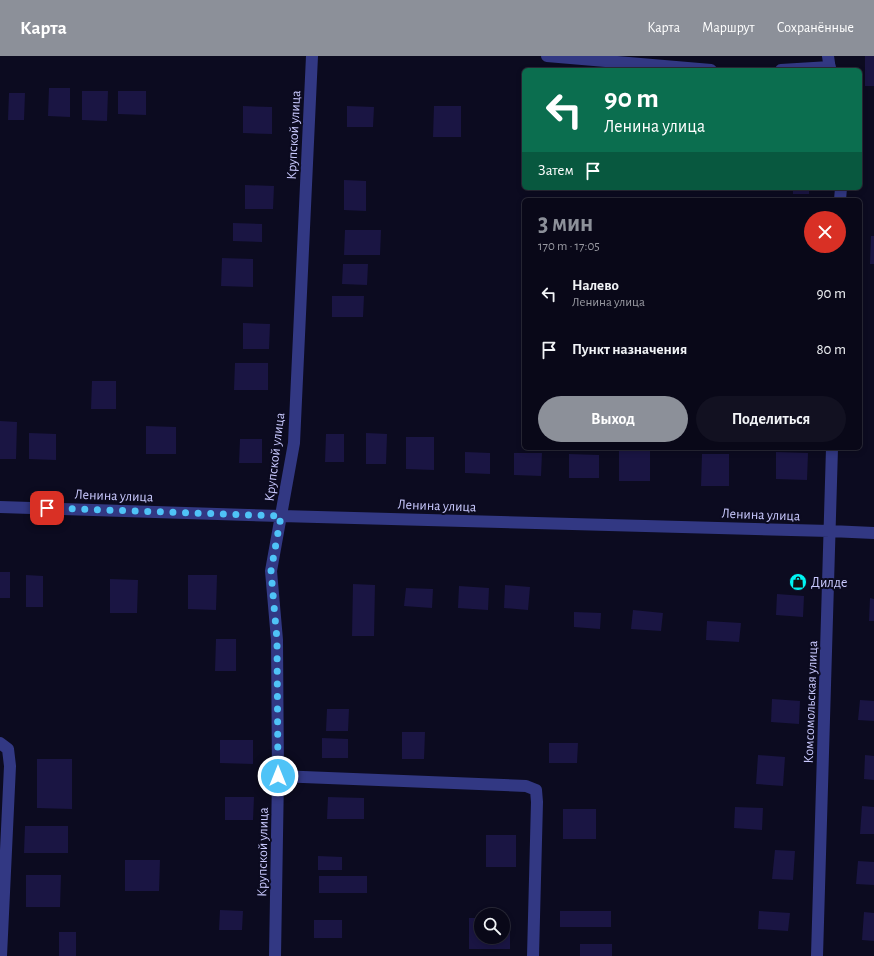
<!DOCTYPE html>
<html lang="ru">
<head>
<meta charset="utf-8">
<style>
  :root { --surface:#090818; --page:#121121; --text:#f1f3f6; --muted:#999aa2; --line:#292937; --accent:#8c9099 }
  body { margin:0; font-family:"Alegreya Sans",sans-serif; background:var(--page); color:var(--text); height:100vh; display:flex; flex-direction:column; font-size:15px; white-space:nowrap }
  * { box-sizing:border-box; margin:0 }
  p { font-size:13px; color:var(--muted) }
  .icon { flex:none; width:22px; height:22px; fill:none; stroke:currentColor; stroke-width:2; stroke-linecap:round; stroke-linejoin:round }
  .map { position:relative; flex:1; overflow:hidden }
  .side { position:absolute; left:522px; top:142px; width:340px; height:252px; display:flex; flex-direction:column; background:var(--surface); border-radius:6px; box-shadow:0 2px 6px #0003,0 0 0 1px var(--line) }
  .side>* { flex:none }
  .banner { position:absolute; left:522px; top:12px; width:340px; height:122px; border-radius:6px; box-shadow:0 2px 6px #0003,0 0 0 1px var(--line); background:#0b6e4f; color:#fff; overflow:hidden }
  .fabs { position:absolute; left:474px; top:852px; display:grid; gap:8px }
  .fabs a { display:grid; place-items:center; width:36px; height:36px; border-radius:50%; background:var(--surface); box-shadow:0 2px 6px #0003,0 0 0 1px var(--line); font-size:20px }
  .pin { position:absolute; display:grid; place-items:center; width:34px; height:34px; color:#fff; margin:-17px; border-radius:8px; box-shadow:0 2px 6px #0006 }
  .me { position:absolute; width:44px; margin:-22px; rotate:0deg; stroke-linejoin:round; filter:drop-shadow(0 0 3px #0008) }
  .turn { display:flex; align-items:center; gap:14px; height:84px; padding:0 16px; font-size:18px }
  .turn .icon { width:52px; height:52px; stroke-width:2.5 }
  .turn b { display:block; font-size:28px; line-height:34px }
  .then { display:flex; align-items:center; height:38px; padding:0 16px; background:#0003; gap:8px; font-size:15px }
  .round { display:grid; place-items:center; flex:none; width:42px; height:42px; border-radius:21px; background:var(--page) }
  .overview { display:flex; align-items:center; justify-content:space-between; height:68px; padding:0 16px }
  h1 { font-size:24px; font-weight:600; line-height:30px; color:var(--accent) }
  .action { display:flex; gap:8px; margin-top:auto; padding:8px 16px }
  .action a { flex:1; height:46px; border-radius:24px; background:var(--accent); color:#fff; font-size:16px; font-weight:600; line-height:46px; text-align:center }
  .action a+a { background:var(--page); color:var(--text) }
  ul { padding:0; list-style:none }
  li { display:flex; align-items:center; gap:12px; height:56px; padding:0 16px }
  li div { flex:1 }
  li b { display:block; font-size:15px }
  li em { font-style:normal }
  header { display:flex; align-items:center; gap:24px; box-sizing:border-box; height:56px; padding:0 20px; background:var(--accent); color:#fff }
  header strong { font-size:19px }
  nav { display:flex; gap:22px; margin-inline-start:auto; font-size:14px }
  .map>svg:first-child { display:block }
  .building { fill:#1a1543 }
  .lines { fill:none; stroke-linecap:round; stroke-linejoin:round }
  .minor { stroke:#323883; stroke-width:12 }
  .route { stroke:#4fc3f7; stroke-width:7; stroke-dasharray:0 12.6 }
  .labels { text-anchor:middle; stroke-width:4; stroke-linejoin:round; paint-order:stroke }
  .street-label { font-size:14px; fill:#cacaff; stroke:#0c0b20 }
  .poi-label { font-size:14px; fill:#cacaff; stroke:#0c0b20; text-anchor:start }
</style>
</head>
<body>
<header>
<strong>Карта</strong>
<nav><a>Карта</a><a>Маршрут</a><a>Сохранённые</a></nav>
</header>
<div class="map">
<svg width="874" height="900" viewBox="0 0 874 900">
  <rect width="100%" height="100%" fill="#0c0b20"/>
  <path class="building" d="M865,0h9v30h-9z
    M49,32h21v29l-22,-1z
    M82,35h26l-1,30 -25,-1z
    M118,35h28v24l-28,-1z
    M9,37h16l-1,27h-16z
    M243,50l29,1v27l-29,-1z
    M347,50l27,1 -1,20h-26z
    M434,50h27v31h-28z
    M344,124l22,1v30l-22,-1z
    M245,129l29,1 -1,23h-28z
    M793,132h16v6h-16z
    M233,167l29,1v18l-29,-1z
    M345,174h36l-1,25h-36z
    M871,180h3v28h-4z
    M222,202l31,1v28l-32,-1z
    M343,208h25l-1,21 -25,-1z
    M332,240h32l-1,21h-31z
    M243,267l27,1 -1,25h-26z
    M235,307h33v27h-34z
    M92,325h24v28h-25z
    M0,365l17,1 -1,37h-16z
    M146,370l30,1v27h-30z
    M29,377l27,1v26l-27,-1z
    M366,377l21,1 -1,30h-20z
    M326,378h18v28h-19z
    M406,381h28v33l-28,-1z
    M240,383h22v24h-23z
    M619,392h31v33h-31z
    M465,396l25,1v21l-25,-1z
    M776,396l32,1 -1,27 -31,-1z
    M514,397h28l-1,23 -27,-1z
    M569,398l30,1v23h-30z
    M702,398h27v32h-28z
    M0,516h10v26h-10z
    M26,519l17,1v31h-17z
    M188,519h29l-1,35 -28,-1z
    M110,523l28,1 -1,33h-27z
    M353,528l22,1 -1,51h-22z
    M505,529l25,2 -2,23 -24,-2z
    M459,530l30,2 -1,22 -30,-2z
    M406,532l27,1 -1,19 -28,-2z
    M777,538l27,2 -1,21 -27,-2z
    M870,542l4,1v22h-5z
    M633,554l30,3 -2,18 -30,-2z
    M574,556l27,1 -1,16 -26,-2z
    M707,565l34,2 -2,19 -33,-2z
    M216,583h20v32h-21z
    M772,643l28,2 -1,23 -28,-2z
    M860,644l14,1v20l-16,-1z
    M327,653h22l-1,22h-22z
    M402,676h23l-1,27h-22z
    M322,682l26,1v19h-26z
    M220,684h33v24l-33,-1z
    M549,687h29l-1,20h-28z
    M758,699l27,2 -2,29 -27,-2z
    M865,699l9,1v24l-10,-1z
    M37,703h35v50l-35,-1z
    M225,741h29l-1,23h-28z
    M328,741l36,1v21h-37z
    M862,750l12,1v27h-14z
    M735,751l28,1 -1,22 -28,-2z
    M563,753h33v30h-33z
    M25,770h43v27h-44z
    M486,779h30v32h-30z
    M775,794l20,1 -2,29 -21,-1z
    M318,800l24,1v13h-24z
    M125,804h35l-1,31h-34z
    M858,805l16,1v23l-18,-1z
    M26,819h35l-1,32h-34z
    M319,820h48v17h-48z
    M220,854l23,1 -1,19h-23z
    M560,855h51v16h-51z
    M759,855l31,2 -2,18 -30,-2z
    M864,856l10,1v28l-12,-1z
    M469,862h12v19h22v-18h7v30h-41z
    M314,864h28v18h-28z
    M59,876h17v24h-17z
    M580,888h32v12h-32z"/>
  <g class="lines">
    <path class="minor" d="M547,0l164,14
      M828,0l2,14
      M781,14l49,-3
      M840,144l1,-12
      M0,451l281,9 549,15 44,2
      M0,687l8,6 2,17 -9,190
      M278,720l248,10 10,4 1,12 -4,154
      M275,900l3,-180 -1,-136 -6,-69 23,-128 18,-387
      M817,900l15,-508"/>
  </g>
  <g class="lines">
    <path class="route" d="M47,452l234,8 -10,55 6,69 1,136"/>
  </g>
  <defs>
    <g id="shop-disc" transform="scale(0.9)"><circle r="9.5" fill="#00f5f3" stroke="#0c0b20"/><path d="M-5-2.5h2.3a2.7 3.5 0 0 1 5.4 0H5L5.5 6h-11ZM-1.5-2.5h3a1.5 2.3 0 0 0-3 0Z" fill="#111"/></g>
  </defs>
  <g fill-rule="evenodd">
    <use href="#shop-disc" x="798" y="526"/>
  </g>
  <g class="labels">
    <g class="street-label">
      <text transform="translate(293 79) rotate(-87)" y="5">Крупской улица</text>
      <text transform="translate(274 401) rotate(-83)" y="5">Крупской улица</text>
      <text transform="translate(114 439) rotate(2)" y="5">Ленина улица</text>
      <text transform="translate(437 449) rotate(2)" y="5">Ленина улица</text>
      <text transform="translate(761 458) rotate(2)" y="5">Ленина улица</text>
      <text transform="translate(810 646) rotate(-88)" y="5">Комсомольская улица</text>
      <text transform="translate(262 796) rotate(-89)" y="5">Крупской улица</text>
    </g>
    <g class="poi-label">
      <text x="811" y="531">Дилде</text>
    </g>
  </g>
</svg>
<div class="fabs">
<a><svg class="icon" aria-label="search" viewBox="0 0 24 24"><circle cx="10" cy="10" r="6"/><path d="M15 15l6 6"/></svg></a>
</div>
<div class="pin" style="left:47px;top:452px;background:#d93025"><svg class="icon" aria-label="arrive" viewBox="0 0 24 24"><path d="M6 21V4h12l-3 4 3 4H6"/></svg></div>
<svg class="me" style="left:278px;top:720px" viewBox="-20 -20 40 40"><circle r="17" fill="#4fc3f7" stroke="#fff" stroke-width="3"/><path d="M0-11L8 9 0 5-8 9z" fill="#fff"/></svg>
<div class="banner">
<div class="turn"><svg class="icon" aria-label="left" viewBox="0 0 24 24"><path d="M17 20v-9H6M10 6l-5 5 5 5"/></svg><div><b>90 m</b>Ленина улица</div></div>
<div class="then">Затем<svg class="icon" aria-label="arrive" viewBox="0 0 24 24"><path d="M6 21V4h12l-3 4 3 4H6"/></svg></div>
</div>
<section class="side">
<div class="overview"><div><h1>3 мин</h1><p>170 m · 17:05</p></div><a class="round" style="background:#d93025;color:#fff"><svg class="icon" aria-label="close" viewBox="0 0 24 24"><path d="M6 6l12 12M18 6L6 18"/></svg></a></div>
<ul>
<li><svg class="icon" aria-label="left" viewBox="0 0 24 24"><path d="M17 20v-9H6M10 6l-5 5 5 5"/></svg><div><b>Налево</b><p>Ленина улица</p></div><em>90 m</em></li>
<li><svg class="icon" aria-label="arrive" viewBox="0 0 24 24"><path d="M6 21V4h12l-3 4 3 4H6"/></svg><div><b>Пункт назначения</b></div><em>80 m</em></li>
</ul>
<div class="action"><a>Выход</a><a>Поделиться</a></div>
</section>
</div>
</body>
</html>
